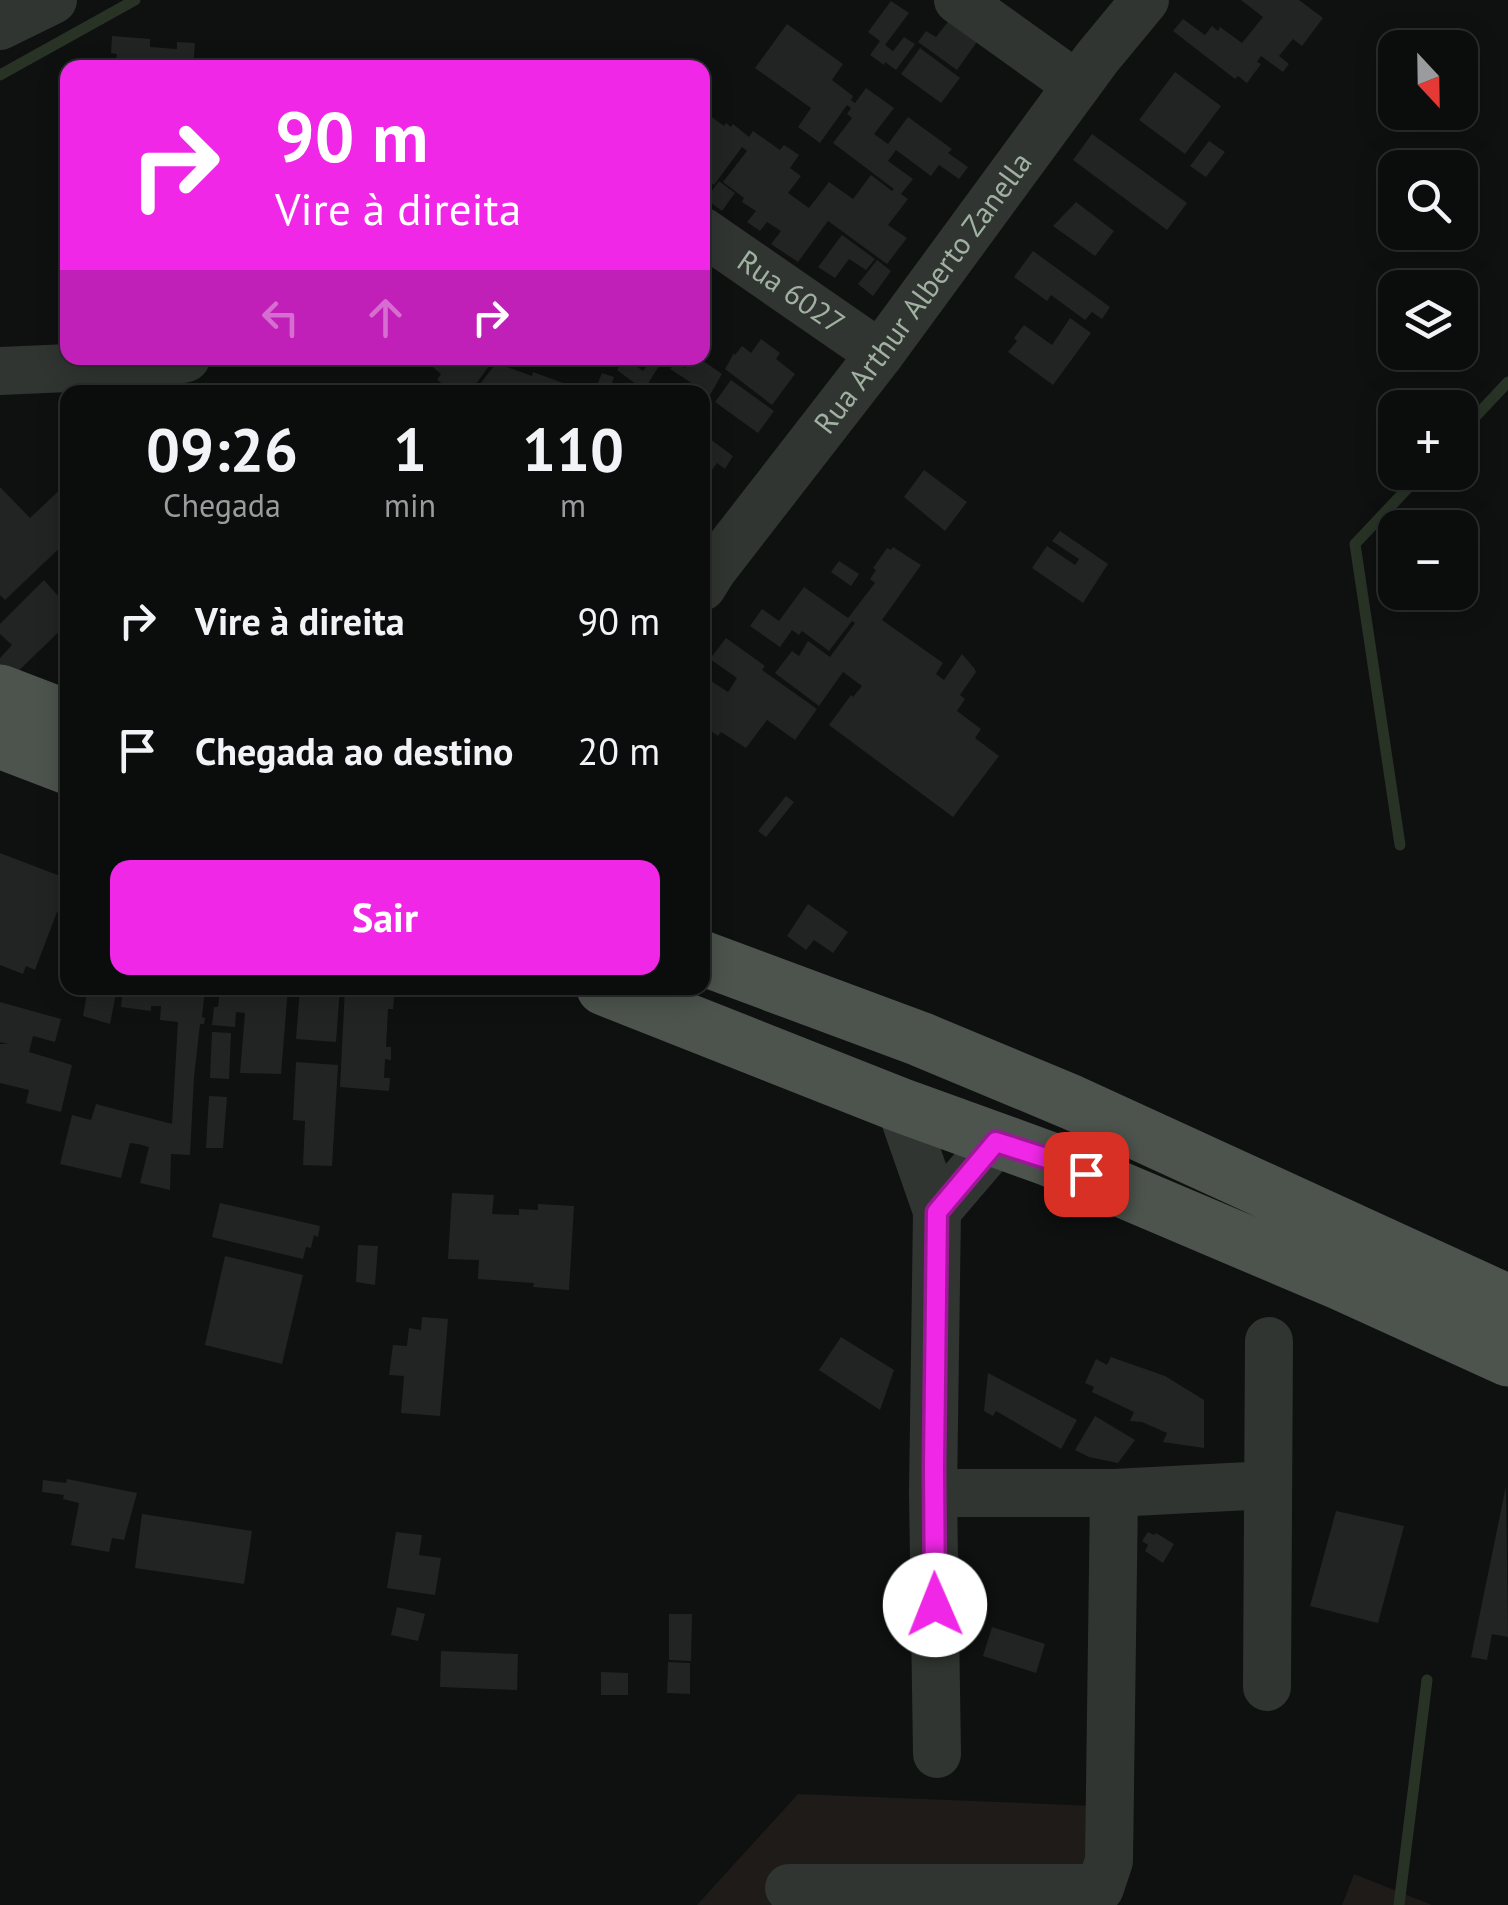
<!DOCTYPE html>
<html lang="pt">
<head>
<meta charset="utf-8">
<style>
  :root { --surface:#0b0c0c; --page:#141515; --text:#f1f3f6; --muted:#9a9b9d; --line:#2b2c2d; --accent:#f027e7 }
  body { margin:0; font-family:"PT Sans",sans-serif; background:var(--page); color:var(--text); height:100vh; display:flex; flex-direction:column; font-size:38px; white-space:nowrap }
  * { box-sizing:border-box; margin:0 }
  p { font-size:32px; color:var(--muted) }
  .icon { flex:none; width:55px; height:55px; fill:none; stroke:currentColor; stroke-width:2; stroke-linecap:round; stroke-linejoin:round }
  .map { position:relative; flex:1; overflow:hidden }
  .panel { position:absolute; left:60px; top:385px; width:650px; height:610px; display:flex; flex-direction:column; background:var(--surface); border-radius:20px; box-shadow:0 5px 25px #0003,0 0 0 2px var(--line) }
  .panel>* { flex:none }
  .hud { position:absolute; left:60px; top:60px; width:650px; height:305px; border-radius:20px; box-shadow:0 5px 25px #0003,0 0 0 2px var(--line); background:#f027e7; color:#fff; overflow:hidden }
  .needle { width:65px; rotate:158deg }
  .fabs { position:absolute; left:1378px; top:30px; display:grid; gap:20px }
  .fabs a { display:grid; place-items:center; width:100px; height:100px; border-radius:20px; background:var(--surface); box-shadow:0 5px 25px #0003,0 0 0 2px var(--line); font-size:50px }
  .pin { position:absolute; display:grid; place-items:center; width:85px; height:85px; color:#fff; margin:-42px; border-radius:20px; box-shadow:0 5px 15px #0006 }
  .me { position:absolute; width:110px; margin:-55px; rotate:359deg; stroke-linejoin:round; filter:drop-shadow(0 0 8px #0008) }
  .turn { display:flex; align-items:center; gap:35px; height:210px; padding:0 50px; font-size:45px }
  .turn .icon { width:130px; height:130px; stroke-width:2.5 }
  .turn b { display:block; font-size:70px; line-height:85px }
  .lanes { display:flex; align-items:center; height:95px; padding:0 50px; background:#0003; justify-content:center; gap:50px; direction:ltr }
  .lanes .off { opacity:.35 }
  .eta { display:flex; justify-content:space-evenly; align-items:center; height:170px; text-align:center }
  .eta b { font-size:60px; font-weight:800; line-height:70px }
  .action { display:flex; gap:20px; margin-top:auto; padding:20px 50px }
  .action a { flex:1; height:115px; border-radius:20px; background:var(--accent); color:#fff; font-size:40px; font-weight:800; line-height:115px; text-align:center }
  ul { padding:0; list-style:none }
  li { display:flex; align-items:center; gap:30px; height:130px; padding:0 50px }
  li div { flex:1 }
  li b { display:block; font-size:38px }
  li em { font-style:normal }
  .map>svg:first-child { display:block }
  .green { fill:#1e1b18 }
  .lines { fill:none; stroke-linecap:round; stroke-linejoin:round }
  .stream { stroke:#283326; stroke-width:11 }
  .building { fill:#222423 }
  .minor { stroke:#303531; stroke-width:48 }
  .major { stroke:#4c544d; stroke-width:55 }
  .route-casing { stroke:#9c1996; stroke-width:25 }
  .route { stroke:#f027e7; stroke-width:18 }
  .labels { text-anchor:middle; stroke-width:10; stroke-linejoin:round; paint-order:stroke }
  .street-label { font-size:30px; fill:#a0b1a1; stroke:#0a0b0b }
</style>
</head>
<body>
<div class="map">
<svg width="1508" height="1905" viewBox="0 0 1508 1905">
  <rect width="100%" height="100%" fill="#0f1010"/>
  <path class="green" d="M798,1794l299,12 -20,99h-380z
    M1354,1874l78,31h-90z"/>
  <g class="lines">
    <path class="stream" d="M0,75l135,-75
      M1460,433l48,-51
      M1400,845l-45,-301 68,-72
      M1399,1905l28,-225"/>
  </g>
  <path class="building" d="M1241,0h58l24,18 -21,28 -9,-7 -14,17 10,8 -6,8 -22,-16 -4,6 4,2 -14,19 -9,-7 -3,3 -62,-48 10,-12 22,16 7,-9 6,5 2,-4 22,16 21,-26z
    M891,1l18,12 -24,32 8,6 11,-14 11,7 -19,26 -11,-8 -1,3 -14,-10 10,-14 -12,-9z
    M951,18l28,21 -22,31 -39,-28 8,-11 10,6z
    M787,24l56,40 -11,16 21,16 -2,4 4,3 11,-15 28,20 -20,26 14,10 20,-27 44,32 -4,4 20,14 -9,12 -20,-14 -8,11 -35,-26 -8,11 25,18 -12,15 7,5 -20,26 19,13 -20,26 -59,-43 -30,41 -27,-18 10,-13 -14,-9 -7,9 -13,-9 9,-11 -14,-9 2,-4 -21,-16 24,-31 -5,-4 -28,38 -12,-8v-67l22,16 2,-3 5,4 2,-3 16,13 4,-6 27,19 4,-5 15,10 -9,13 11,8 -13,17 21,15 20,-26 24,17 18,-24 21,16 2,-2 -61,-46 19,-25 -5,-4 4,-6 -4,-3 -27,38 -22,-16 13,-19 -56,-40z
    M112,36l38,3v8l27,2v-7l18,1 -2,25h-78l2,-14 -6,-1z
    M920,48l40,30 -19,25 -40,-29z
    M1175,72l46,34 -36,48 -46,-34z
    M1092,134l95,69 -20,27 -94,-70z
    M1209,141l16,11 -19,25 -16,-11z
    M719,181l16,12 -13,18 -16,-12z
    M1076,202l38,29 -19,25 -42,-30z
    M842,235l33,24 -9,11 -17,-11 -14,19 -17,-11z
    M1033,251l77,56 -8,12 -10,-7 -7,8 -34,-25 -4,6 -33,-24z
    M877,260l14,11 -18,25 -15,-12z
    M1070,318l21,15 -38,52 -45,-33 9,-11 -3,-3 10,-13 28,20z
    M761,339l19,14 -4,6 19,15 -23,31 -47,-36 9,-16 1,2 7,-9 9,7z
    M433,358h62l-25,34h-15l-18,-12 4,-6 -13,-11z
    M625,358l18,13 8,-11 -4,-2h21l-7,9 -2,-1 -15,24 -27,-20z
    M692,358h7l23,16 -12,21 -40,-26 6,-7 9,6z
    M496,363l36,13 1,-4 30,11 -4,9 -32,-2 -1,2h-52z
    M602,373l12,4 -4,12 9,3h-25z
    M731,380l43,31 -16,22 -43,-31z
    M702,433l31,23 -8,13 -8,-6 -10,14 -5,-3z
    M924,470l43,32 -22,29 -41,-34z
    M68,482v58l-63,60 -5,-5v-108l30,31z
    M1060,531l48,33 -25,39 -51,-35 15,-22 28,19 4,-6 -27,-18z
    M893,547l28,18 -39,55 61,43 -7,11 8,6 18,-26 12,14 2,4 -16,23 5,4 -8,12 24,18 -6,9 24,18 -46,61 -124,-92 22,-30 2,2 9,-11 -19,-14 -24,34 -44,-33 17,-22 7,5 9,-15 22,16 25,-34 -3,-2 -23,30 -27,-20 -3,4 -7,-5 -12,17 -30,-21 12,-17 17,12 25,-34 44,31 27,-35 -5,-4 6,-9 -3,-2 14,-20 4,2z
    M839,561l20,13 -8,12 -20,-14z
    M44,580l24,27v16l-58,56 -10,-9v-12l12,-13 -12,-11v-10z
    M726,638l39,28 -3,4 55,39 -22,31 -28,-20 -21,28 -25,-16 -3,4 -16,-11v-50l26,17 9,-14 -27,-19z
    M786,796l8,6 -28,35 -8,-6z
    M0,853l68,26v37l-11,-4 -22,58 -9,-4 -3,8 -23,-9z
    M808,904l40,28 -15,21 -19,-13 -8,10 -19,-14z
    M88,988h29l-7,36 -27,-8z
    M123,988h82l-3,29 3,1 -1,6h-4l-6,53 -4,78 -19,-1 -1,36 -30,-7 9,-36 -11,-3 -8,-1 -9,35 -61,-14 12,-49 19,5 5,-16 76,20 6,-102 -18,-2 1,-14h-10v5l-30,-4z
    M220,988h68l-7,86 -41,-1 5,-60 -9,-1 -1,15 -23,-2 2,-18h4z
    M300,988h40l-4,54 -40,-3z
    M345,988h50l-2,21h-5l-2,38h5v13l-6,-1 -1,19h6l-1,13 -49,-4z
    M0,1002l61,17 -6,23 -22,-6 -4,16 43,13 -11,47 -35,-9 3,-13 -29,-7v-39h8l-8,-2z
    M212,1032l19,1 -2,46 -19,-1z
    M296,1062l42,3 -6,101 -29,-1 2,-44 -12,-1z
    M209,1096l18,1 -4,51h-17z
    M452,1193l42,2 -2,19 27,1v-6l19,1v-6l36,2 -5,84 -36,-3 1,-4 -56,-4 1,-19 -31,-1z
    M220,1203l100,23 -2,11 -4,-2 -3,13 -5,-1 -3,12 -91,-22z
    M358,1245l20,1 -3,39 -19,-3z
    M225,1256l78,19 -21,89 -77,-19z
    M422,1317l26,2 -8,97 -39,-3 3,-37 -15,-1 4,-30 14,1 2,-18 12,2z
    M841,1337l53,33 -14,40 -61,-40z
    M1111,1357l54,19 39,24v48l-41,-6 4,-9 -25,-11 -12,-1 4,-9 -42,-20 2,-5 -9,-4 11,-24 11,6z
    M988,1373l89,47 -16,29 -65,-38 -3,5 -9,-5z
    M1095,1416l40,24 -17,23 -29,-6 -14,-7z
    M67,1479l70,14 -13,47 -12,-2 -3,14 -38,-7 8,-42 -16,-4 1,-4 -22,-3 1,-12 23,3z
    M1506,1486l2,151 -16,-3 -5,26 -16,-3z
    M1336,1511l68,15 -26,97 -68,-17z
    M142,1514l110,17 -8,53 -109,-16z
    M396,1532l26,3 -3,20 22,3 -6,37 -48,-7z
    M1148,1532l6,3 2,-2 18,11 -11,19 -18,-12 3,-6 -6,-4z
    M397,1607l28,7 -7,27 -27,-6z
    M669,1614h23l-1,47 -22,-1z
    M992,1627l53,17 -9,29 -53,-17z
    M441,1651l77,3 -1,36 -77,-3z
    M668,1662l22,1v31l-23,-1z
    M601,1672l27,1v22h-27z"/>
  <g class="lines">
    <g class="minor">
      <path d="M958,0l119,85"/>
      <path d="M0,26l53,-26"/>
      <path id="s1" d="M702,231l178,123"/>
      <path d="M0,371l160,-7 26,-6"/>
      <path id="s2" d="M702,587l12,-19 166,-214 217,-296 48,-58"/>
      <path d="M937,1211l59,-69"/>
      <path d="M933,1493l4,261"/>
      <path d="M1114,1493l154,-8"/>
      <path d="M1267,1687l2,-346"/>
      <path d="M789,1888h311l9,-27 5,-368h-181l4,-282 -37,-106"/>
    </g>
    <path class="major" d="M0,692l68,26
      M0,741l68,26
      M702,958l218,81 151,63 437,200
      M604,988l296,117 149,54 292,124 167,76"/>
  </g>
  <g class="lines">
    <g class="route-casing">
      <path id="route" d="M935,1605l-1,-138 3,-255 59,-70 53,17 37,15"/>
    </g>
    <use href="#route" class="route"/>
  </g>
  <g class="labels">
    <g class="street-label">
      <text dy="10" stroke="none"><textPath href="#s1" startOffset="108">Rua 6027</textPath></text>
      <text dy="10" stroke="none"><textPath href="#s2" startOffset="368">Rua Arthur Alberto Zanella</textPath></text>
    </g>
  </g>
</svg>
<div class="fabs">
<a><svg class="needle" viewBox="-14 -14 28 28"><path d="M0-13l5 13h-10z" fill="#e53935"/><path d="M0 13l5-13h-10z" fill="#9a9b9d"/></svg></a>
<a><svg class="icon" aria-label="search" viewBox="0 0 24 24"><circle cx="10" cy="10" r="6"/><path d="M15 15l6 6"/></svg></a>
<a><svg class="icon" aria-label="layers" viewBox="0 0 24 24"><path d="M12 4l9 5-9 5-9-5zM3 14l9 5 9-5"/></svg></a>
<a>+</a>
<a>−</a>
</div>
<div class="pin" style="left:1086px;top:1174px;background:#d93025"><svg class="icon" aria-label="arrive" viewBox="0 0 24 24"><path d="M6 21V4h12l-3 4 3 4H6"/></svg></div>
<svg class="me" style="left:935px;top:1605px" viewBox="-20 -20 40 40"><circle r="19" fill="#fff"/><path d="M0-13L10 11 0 6-10 11z" fill="#f027e7"/></svg>
<div class="hud">
<div class="turn"><svg class="icon" aria-label="right" viewBox="0 0 24 24"><path d="M7 20v-9h11M14 6l5 5-5 5"/></svg><div><b>90 m</b>Vire à direita</div></div>
<div class="lanes"><svg class="icon off" aria-label="left" viewBox="0 0 24 24"><path d="M17 20v-9H6M10 6l-5 5 5 5"/></svg><svg class="icon off" aria-label="ahead" viewBox="0 0 24 24"><path d="M12 20V5M6 11l6-6 6 6"/></svg><svg class="icon" aria-label="right" viewBox="0 0 24 24"><path d="M7 20v-9h11M14 6l5 5-5 5"/></svg></div>
</div>
<section class="panel">
<div class="eta">
<div><b>09:26</b><p>Chegada</p></div>
<div><b>1</b><p>min</p></div>
<div><b>110</b><p>m</p></div>
</div>
<ul>
<li><svg class="icon" aria-label="right" viewBox="0 0 24 24"><path d="M7 20v-9h11M14 6l5 5-5 5"/></svg><div><b>Vire à direita</b></div><em>90 m</em></li>
<li><svg class="icon" aria-label="arrive" viewBox="0 0 24 24"><path d="M6 21V4h12l-3 4 3 4H6"/></svg><div><b>Chegada ao destino</b></div><em>20 m</em></li>
</ul>
<div class="action"><a>Sair</a></div>
</section>
</div>
</body>
</html>
